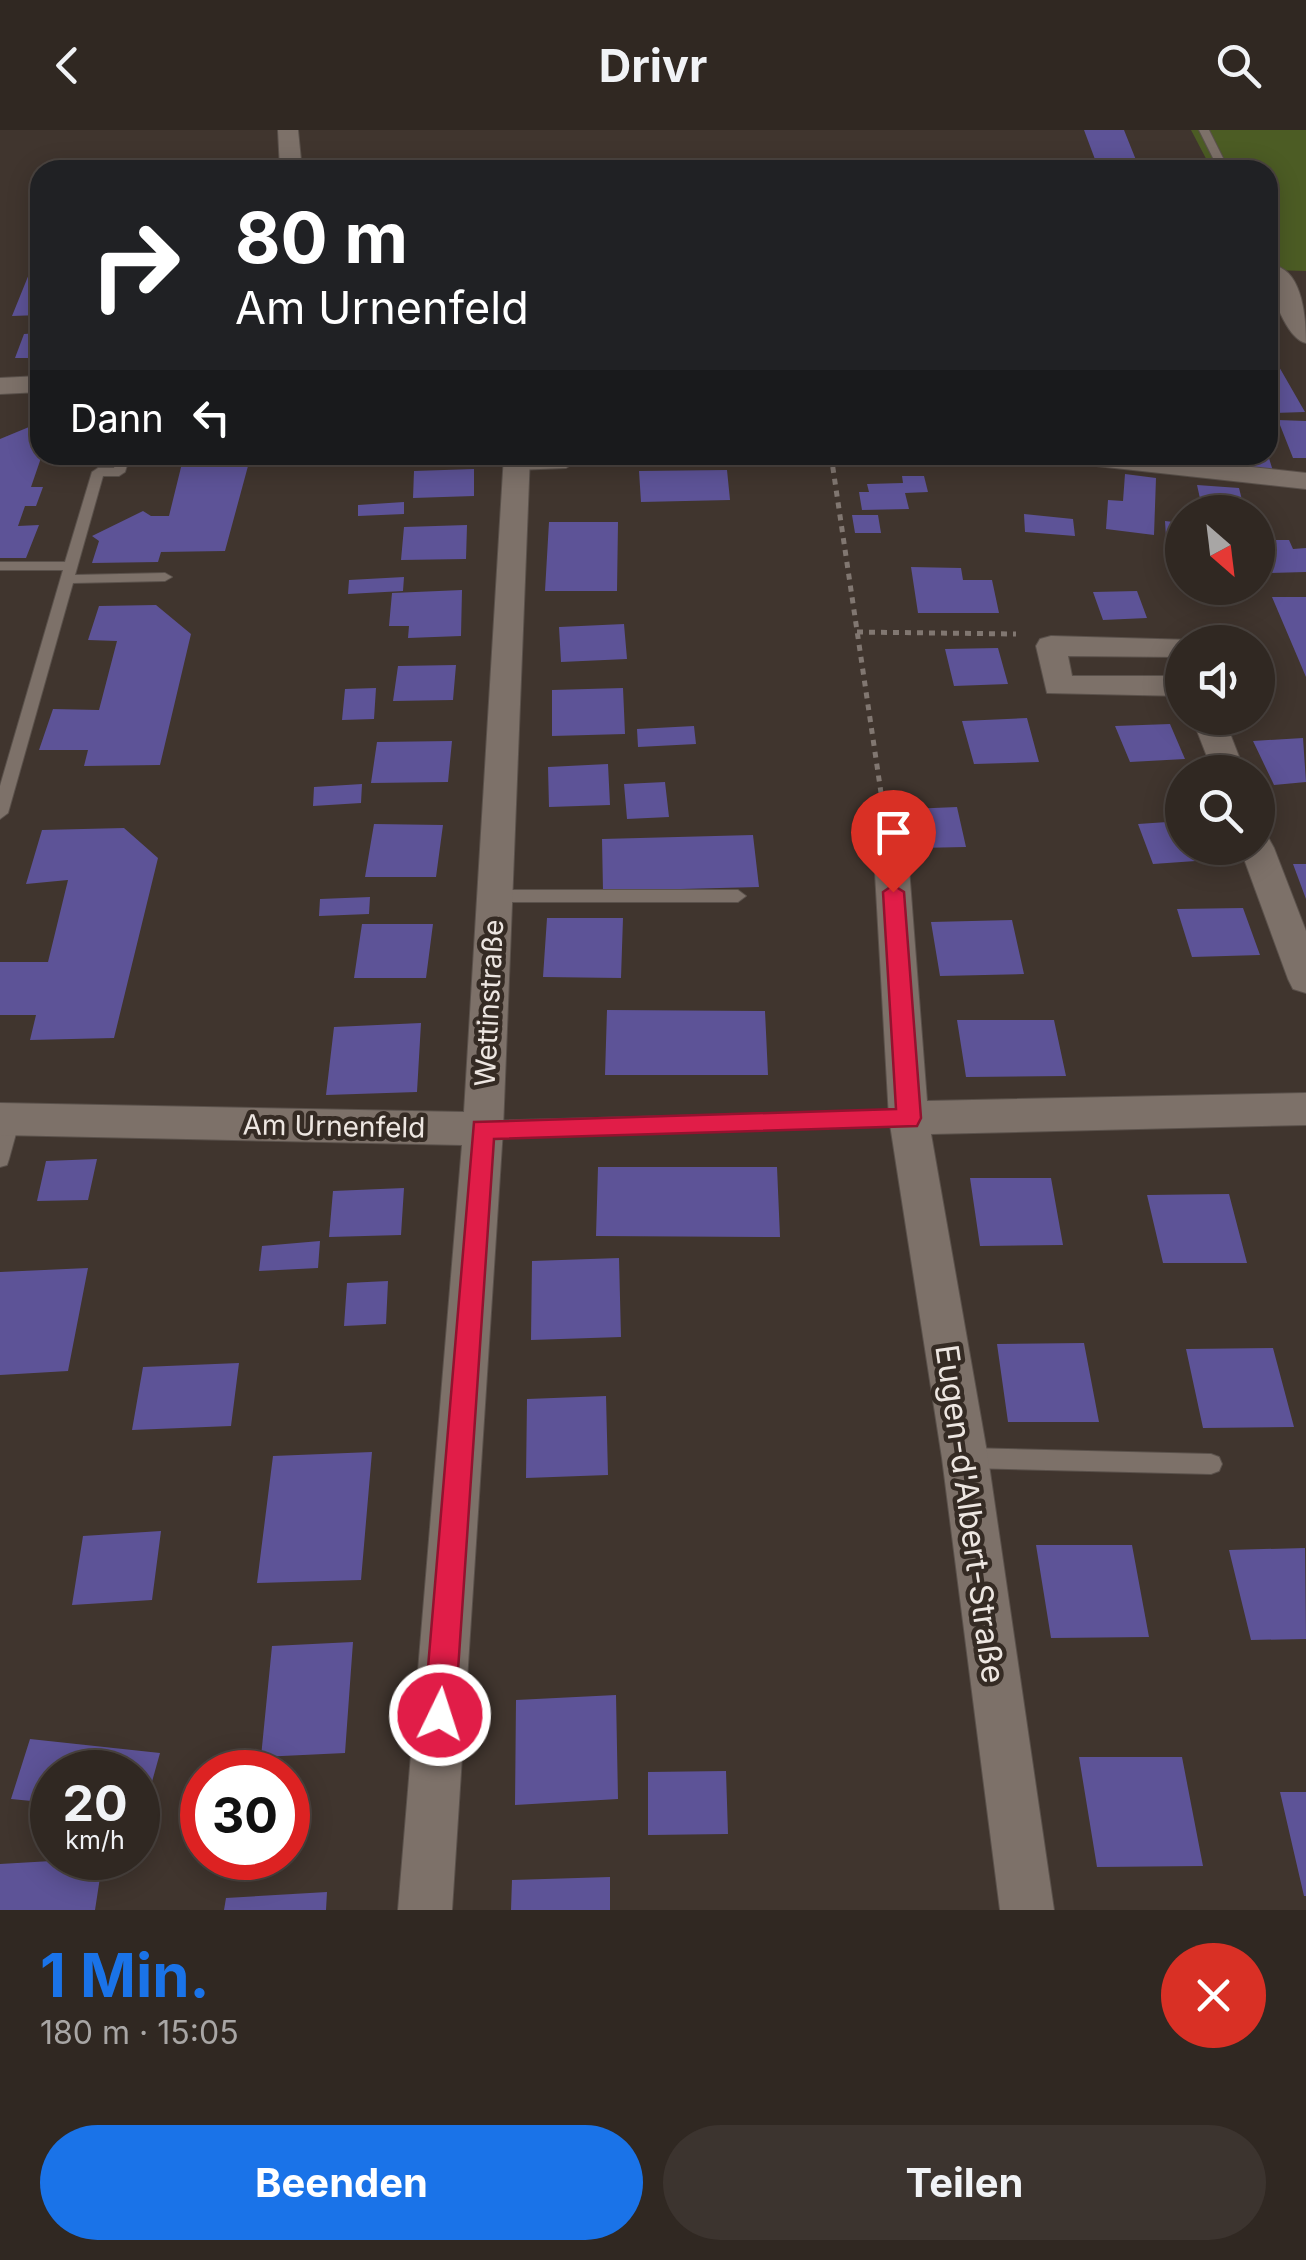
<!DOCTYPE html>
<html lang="de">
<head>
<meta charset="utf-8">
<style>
  :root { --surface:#302822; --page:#3c342f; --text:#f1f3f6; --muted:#a8a6a5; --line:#4b4440; --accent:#1a73e8 }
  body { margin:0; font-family:Inter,sans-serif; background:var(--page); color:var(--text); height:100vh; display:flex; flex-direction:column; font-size:38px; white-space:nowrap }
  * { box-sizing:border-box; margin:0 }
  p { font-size:32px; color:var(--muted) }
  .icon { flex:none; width:55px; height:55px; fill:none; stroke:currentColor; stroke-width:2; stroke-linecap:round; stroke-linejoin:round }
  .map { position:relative; height:1780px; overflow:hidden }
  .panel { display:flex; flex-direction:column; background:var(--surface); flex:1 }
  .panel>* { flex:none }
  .top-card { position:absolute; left:30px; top:30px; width:1248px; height:305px; border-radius:30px; box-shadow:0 5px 25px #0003,0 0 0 2px var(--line); background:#202124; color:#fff; overflow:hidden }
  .needle { width:65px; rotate:152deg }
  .controls { position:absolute; left:1165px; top:365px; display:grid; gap:20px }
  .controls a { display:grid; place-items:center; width:110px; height:110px; border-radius:50%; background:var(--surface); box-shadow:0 5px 25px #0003,0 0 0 2px var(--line); font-size:50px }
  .speed { position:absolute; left:30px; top:1620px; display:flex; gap:20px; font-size:50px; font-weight:700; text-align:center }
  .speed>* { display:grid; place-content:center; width:130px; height:130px; border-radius:50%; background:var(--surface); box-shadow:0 5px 25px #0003,0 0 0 2px var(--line); line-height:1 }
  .speed small { font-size:25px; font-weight:400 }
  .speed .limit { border:15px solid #d22; background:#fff; color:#111 }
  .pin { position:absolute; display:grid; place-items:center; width:85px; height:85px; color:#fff; margin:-102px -42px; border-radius:50% 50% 50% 0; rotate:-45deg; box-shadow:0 0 10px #0007 }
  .pin .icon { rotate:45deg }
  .me { position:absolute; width:110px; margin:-55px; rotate:4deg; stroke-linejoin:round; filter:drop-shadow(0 0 8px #0008) }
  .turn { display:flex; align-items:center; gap:35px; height:210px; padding:0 40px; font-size:45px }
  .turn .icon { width:130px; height:130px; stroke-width:2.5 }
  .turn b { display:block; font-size:70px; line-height:85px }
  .then { display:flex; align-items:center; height:95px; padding:0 40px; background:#0003; gap:20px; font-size:38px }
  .round { display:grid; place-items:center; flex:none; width:105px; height:105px; border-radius:52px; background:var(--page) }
  .headline { display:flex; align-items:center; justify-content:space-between; height:170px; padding:0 40px }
  h1 { font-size:60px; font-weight:700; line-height:75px; color:var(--accent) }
  .primary-button { display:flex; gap:20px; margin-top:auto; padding:20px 40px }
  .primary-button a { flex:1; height:115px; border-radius:60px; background:var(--accent); color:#fff; font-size:40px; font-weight:700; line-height:115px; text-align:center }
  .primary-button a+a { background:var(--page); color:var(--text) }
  header { display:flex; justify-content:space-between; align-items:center; height:130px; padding:0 40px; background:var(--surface); font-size:45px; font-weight:700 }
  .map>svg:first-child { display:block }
  .green { fill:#4c5c24 }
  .building { fill:#5d5397 }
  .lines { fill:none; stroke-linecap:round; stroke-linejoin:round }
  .lane-casing { stroke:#5a514b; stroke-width:2 }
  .street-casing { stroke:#5a514b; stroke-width:2 }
  .path-far1 { stroke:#817771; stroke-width:5; stroke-dasharray:6 6; stroke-linecap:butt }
  .path { stroke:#817771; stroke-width:6; stroke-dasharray:8 8; stroke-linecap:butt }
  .lane { fill:#7d7169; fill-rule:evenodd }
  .street { fill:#7d7169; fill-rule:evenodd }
  .route { fill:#e11d48; stroke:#92132f; stroke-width:2.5 }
  .labels { text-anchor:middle; stroke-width:9; stroke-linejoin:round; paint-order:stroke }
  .street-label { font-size:28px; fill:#ede6e1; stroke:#352b24 }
  .near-street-label { font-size:32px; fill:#ede6e1; stroke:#352b24 }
</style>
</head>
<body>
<header><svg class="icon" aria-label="back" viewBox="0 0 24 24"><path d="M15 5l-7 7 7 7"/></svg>Drivr<svg class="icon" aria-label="search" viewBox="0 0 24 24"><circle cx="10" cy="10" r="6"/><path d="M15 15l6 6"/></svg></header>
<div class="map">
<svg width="1306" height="1780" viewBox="0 0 1306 1780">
  <rect width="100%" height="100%" fill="#40352e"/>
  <path class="green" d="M1191,0h115v141l-38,-1v-100h-56z"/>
  <path class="building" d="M1084,0h40l16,40h-41z
    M40,143v42l-28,1 17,-42z
    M40,203v25h-25l9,-24z
    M1268,235h10l27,47 -31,1 -6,-12z
    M1278,290l28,1v37h-13z
    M29,297h11l2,28 -11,32h12l-7,19h-11l-7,20 21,-1 -13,33h-26v-119z
    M184,325h67l-26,96 -64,1 -3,10 -66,1 7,-22 -7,-5 51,-25 8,5h18z
    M709,325h38l1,8 -38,1z
    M1238,325h30l5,16 -31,-1z
    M474,339v27l-61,2 1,-27z
    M727,340l3,30 -89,2 -2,-31z
    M1125,344l31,4 -2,57 -48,-6 2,-29 15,1z
    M902,346h22l4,16 -23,1 4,16 -47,1 -3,-18h10l-2,-8 36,-1z
    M1197,355l42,3 6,24h-42z
    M404,372v12l-46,2v-11z
    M1024,384l49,5 2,17 -50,-4z
    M852,385h26l3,18h-26z
    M1165,391l17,2v16l-16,-2z
    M549,392h69l-1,69h-72z
    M467,395l-1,34 -65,1 3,-33z
    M1258,410h31l4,9 13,-1v24l-39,1z
    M911,437l50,1 2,12h29l7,33h-81z
    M404,447l-1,14 -55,3 1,-14z
    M462,460l-1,46 -53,2 1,-12h-20l3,-33z
    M1137,461l10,27 -44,2 -10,-28z
    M1272,467h34v80z
    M156,475l35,29 -31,131 -76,1 4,-16h-49l14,-41 46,1 18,-69 -29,-1 11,-34z
    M624,494l3,35 -66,3 -2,-35z
    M998,518l10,36 -54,2 -9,-37z
    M456,535l-3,35 -60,1 5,-35z
    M376,558l-2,31 -32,1 3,-31z
    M623,558l2,46 -73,2v-46z
    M1027,588l12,44 -65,2 -12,-43z
    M1170,594l15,35 -55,3 -15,-36z
    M694,596l2,18 -58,3 -1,-18z
    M1303,608l3,44 -32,3 -21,-44z
    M452,611l-4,41 -77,1 6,-41z
    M608,634l2,41 -61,2 -1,-40z
    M665,652l4,35 -42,2 -3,-35z
    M362,654l-1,19 -48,3 1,-19z
    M957,677l9,40 -49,1 -7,-39z
    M1182,691v27h23l5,12 -57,4 -15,-40z
    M374,694l69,1 -7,52h-71z
    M124,698l34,30 -44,180 -84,2 6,-25h-36v-53h48l20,-82 -42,4 16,-54z
    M753,705l6,52 -156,4 -1,-52z
    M1293,734h13v35z
    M370,767l-1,17 -50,2 1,-17z
    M1243,778l17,47 -68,2 -15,-48z
    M547,788h76l-2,60 -78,-1z
    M1012,790l12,54 -84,2 -9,-54z
    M362,794h71l-7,54h-72z
    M607,880l158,1 3,64h-163z
    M957,890h97l12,56 -100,1z
    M421,893l-4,69 -91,3 8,-68z
    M97,1029l-9,41 -51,1 9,-40z
    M598,1037h179l3,70 -184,-1z
    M970,1048h81l12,67 -83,1z
    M404,1058l-3,47 -72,2 4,-46z
    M1229,1064l18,69h-84l-16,-68z
    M320,1111l-2,27 -59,3 3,-25z
    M619,1128l2,79 -90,3 1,-79z
    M88,1138l-20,103 -68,4v-103z
    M388,1151l-2,43 -42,2 3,-43z
    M1084,1213l15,79h-91l-11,-78z
    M1273,1218l21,79 -91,1 -17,-79z
    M239,1233l-8,63 -99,4 11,-63z
    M606,1266l2,79 -82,3 1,-79z
    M372,1322l-11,128 -104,3 16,-127z
    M161,1401l-9,69 -80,5 11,-69z
    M1036,1415h96l17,92 -98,1z
    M1305,1418l1,91 -55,1 -22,-90z
    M353,1512l-8,111 -84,4 11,-111z
    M616,1565l2,104 -103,6 1,-105z
    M30,1609l130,14 -17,61 -5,-1v-41h-86v31l-41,-4z
    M1079,1627h103l21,109 -106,1z
    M726,1641l2,63 -80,1v-63z
    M1280,1662h26v104h-2z
    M103,1728l-8,52h-95v-46z
    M610,1747v33h-99l1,-30z
    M327,1762l-1,18h-102l2,-12z"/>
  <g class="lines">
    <g class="lane-casing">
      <path id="lane" d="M1199,0h10l20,40h-10z
        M1268,123l5,3 8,17 -1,2 -12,2z
        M118,325h12l-5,17 -6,4h-16l-28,99 90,-2 7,4 -7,4 -92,2 -65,230 -8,6v-33l63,-216h-63v-8h65l27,-90 6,-4h16z
        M571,325h15l-20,13 -50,2 -6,-4 6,-4 47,-2z
        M495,760h243l8,6 -8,6h-243l-8,-6z
        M909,980l6,3 3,5 -3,5 -6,3 -426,11 -7,-3 -2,-5 2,-5 7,-3z
        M11,981l6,3 3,5 -11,40 -2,6 -7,2v-41l5,-12z
        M967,1318l244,6 8,3 3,7 -3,7 -8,3 -244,-6 -8,-3 -3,-7 3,-7z"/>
    </g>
    <g class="street-casing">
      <path id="street" d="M278,0h20l4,40h-22z
        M1276,136c27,7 30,54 30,77 -20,-4 -38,-55 -38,-75z
        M40,246v16l-40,2v-16z
        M504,325h26l-27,674 -51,781h-54l64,-765 -462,-10v-32l464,9z
        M1056,325h87l163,18v16l-237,-26z
        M1051,506l142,4 -11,2v15l-114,-1 4,20h110v20l-135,-3 -11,-47 4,-7z
        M1192,588h32l21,54h-32z
        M1258,706l11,3 5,9 32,83v62l-13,-4 -5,-10 -48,-131h18z
        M891,712l12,4 5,9 19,246 379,-8v32l-375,9 57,324 66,452h-54l-58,-452 -53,-340 -15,-263 5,-9z"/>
    </g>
    <path class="path-far1" d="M831,325l53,358
      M857,502l159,2"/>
    <path class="path" d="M884,681l2,14"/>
    <use href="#lane" class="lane"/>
    <use href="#street" class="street"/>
  </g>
  <path class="route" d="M893,755l11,7 17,226 -4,8 -423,13 -39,576 -4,11 -11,4 -11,-4 -5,-11 50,-593 422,-13 -13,-217z"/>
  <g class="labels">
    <g class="street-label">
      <text transform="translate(489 873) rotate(-87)" y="10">Wettinstraße</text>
      <text transform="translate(334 996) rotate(1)" y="10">Am Urnenfeld</text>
    </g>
    <g class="near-street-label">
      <text transform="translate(970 1384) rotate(82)" y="11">Eugen-d'Albert-Straße</text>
    </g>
  </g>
</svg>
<div class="controls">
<a><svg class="needle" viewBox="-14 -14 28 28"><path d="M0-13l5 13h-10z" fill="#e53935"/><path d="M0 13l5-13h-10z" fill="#a8a6a5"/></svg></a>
<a><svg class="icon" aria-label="sound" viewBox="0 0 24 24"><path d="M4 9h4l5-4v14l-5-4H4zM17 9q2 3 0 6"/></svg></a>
<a><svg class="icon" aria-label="search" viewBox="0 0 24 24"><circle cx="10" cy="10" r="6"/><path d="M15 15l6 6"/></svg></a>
</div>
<div class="speed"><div>20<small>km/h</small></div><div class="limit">30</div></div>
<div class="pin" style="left:893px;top:762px;background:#d93025"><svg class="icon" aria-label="arrive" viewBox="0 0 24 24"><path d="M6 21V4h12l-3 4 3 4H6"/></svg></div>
<svg class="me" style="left:440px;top:1585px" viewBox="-20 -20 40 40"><circle r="17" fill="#e11d48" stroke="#fff" stroke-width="3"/><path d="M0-11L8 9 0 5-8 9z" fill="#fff"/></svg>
<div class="top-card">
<div class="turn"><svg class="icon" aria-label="right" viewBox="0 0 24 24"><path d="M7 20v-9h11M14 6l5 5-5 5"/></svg><div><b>80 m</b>Am Urnenfeld</div></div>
<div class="then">Dann<svg class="icon" aria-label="left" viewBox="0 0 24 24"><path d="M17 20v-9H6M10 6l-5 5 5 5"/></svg></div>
</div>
</div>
<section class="panel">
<div class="headline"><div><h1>1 Min.</h1><p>180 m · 15:05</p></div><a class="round" style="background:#d93025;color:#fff"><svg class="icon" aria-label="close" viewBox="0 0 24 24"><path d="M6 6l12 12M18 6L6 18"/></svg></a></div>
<div class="primary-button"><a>Beenden</a><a>Teilen</a></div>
</section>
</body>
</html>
